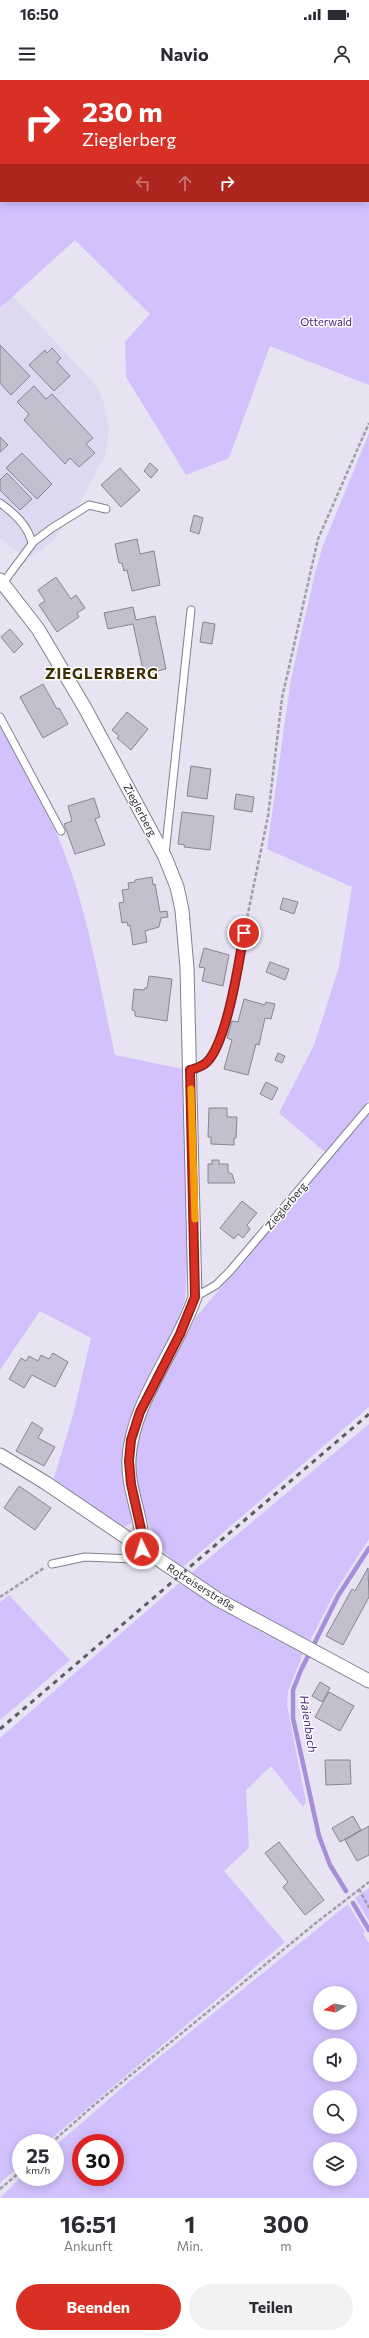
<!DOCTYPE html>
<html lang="de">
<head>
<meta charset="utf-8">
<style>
  :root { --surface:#fff; --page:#f2f2f3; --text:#2b2b33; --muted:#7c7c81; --accent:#d93025 }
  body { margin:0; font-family:Commissioner,sans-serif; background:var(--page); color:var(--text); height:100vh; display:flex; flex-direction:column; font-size:15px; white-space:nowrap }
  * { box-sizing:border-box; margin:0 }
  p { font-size:13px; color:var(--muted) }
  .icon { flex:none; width:22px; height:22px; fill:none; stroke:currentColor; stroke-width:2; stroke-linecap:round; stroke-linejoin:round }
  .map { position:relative; height:2118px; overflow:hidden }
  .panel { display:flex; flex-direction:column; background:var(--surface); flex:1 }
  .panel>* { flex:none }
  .banner { position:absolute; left:0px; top:0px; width:369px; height:122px; box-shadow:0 2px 10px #0003; background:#d93025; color:#fff; overflow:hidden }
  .needle { width:26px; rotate:259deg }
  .fabs { position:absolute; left:313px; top:1906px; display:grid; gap:8px }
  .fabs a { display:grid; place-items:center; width:44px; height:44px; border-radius:50%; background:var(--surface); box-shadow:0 2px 10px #0003; font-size:20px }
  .speed { position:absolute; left:12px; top:2054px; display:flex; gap:8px; font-size:20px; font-weight:700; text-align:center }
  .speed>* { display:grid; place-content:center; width:52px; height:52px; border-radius:50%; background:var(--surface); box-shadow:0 2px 10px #0003; line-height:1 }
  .speed small { font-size:10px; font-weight:400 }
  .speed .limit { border:6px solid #d22; background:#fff; color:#111 }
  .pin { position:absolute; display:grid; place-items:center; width:34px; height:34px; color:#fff; margin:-17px; border:2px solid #fff; border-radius:50%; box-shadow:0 1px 4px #0007 }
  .me { position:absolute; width:44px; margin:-22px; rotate:356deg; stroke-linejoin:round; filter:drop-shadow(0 0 3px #0008) }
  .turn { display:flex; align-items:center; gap:14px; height:84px; padding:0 16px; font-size:18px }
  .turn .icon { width:52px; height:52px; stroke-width:2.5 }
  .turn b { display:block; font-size:28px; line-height:34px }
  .lanes { display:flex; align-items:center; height:38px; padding:0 16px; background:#0003; justify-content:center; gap:20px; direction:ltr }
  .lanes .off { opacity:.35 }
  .eta { display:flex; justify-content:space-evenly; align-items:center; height:68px; text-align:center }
  .eta b { font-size:24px; font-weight:700; line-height:28px }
  .action { display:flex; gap:8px; margin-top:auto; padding:8px 16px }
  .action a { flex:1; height:46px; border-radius:24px; background:var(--accent); color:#fff; font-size:16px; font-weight:700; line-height:46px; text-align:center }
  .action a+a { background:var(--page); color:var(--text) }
  .status { display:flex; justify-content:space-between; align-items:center; height:28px; padding:0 20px; background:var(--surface); direction:ltr }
  .status svg { height:11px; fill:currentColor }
  header { display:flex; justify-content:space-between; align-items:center; height:52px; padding:0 16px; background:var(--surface); font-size:18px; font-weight:700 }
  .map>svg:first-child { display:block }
  .built { fill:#ded8f0 }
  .green { fill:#d3c1fe; fill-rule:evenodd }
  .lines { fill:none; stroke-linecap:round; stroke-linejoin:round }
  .stream { stroke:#a68edb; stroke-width:4.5 }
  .building { fill:#c3bfcf; stroke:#888493 }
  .lane-casing { stroke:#837f8e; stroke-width:9 }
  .street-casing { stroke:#837f8e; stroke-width:15 }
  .path { stroke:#a09da9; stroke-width:2.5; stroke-dasharray:4 2; stroke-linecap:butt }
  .lane { stroke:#fff; stroke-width:7 }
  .street { stroke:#fff; stroke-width:13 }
  .rail { stroke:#5c5a62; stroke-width:3; stroke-dasharray:5 5; stroke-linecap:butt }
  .route-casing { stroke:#8d1f18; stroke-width:10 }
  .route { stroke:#d93025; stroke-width:7 }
  .slow { stroke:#f59e0b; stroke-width:7 }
  .labels { text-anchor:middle; stroke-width:3; stroke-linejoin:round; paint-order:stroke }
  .park-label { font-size:11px; fill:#47217b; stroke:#fff }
  .street-label { font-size:11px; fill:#2f2d33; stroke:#fff }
  .water-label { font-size:12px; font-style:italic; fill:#4e2983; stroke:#fff }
  .district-label { font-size:15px; font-weight:bold; letter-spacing:1px; fill:#3e2f05; stroke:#fff }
</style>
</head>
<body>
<div class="status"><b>16:50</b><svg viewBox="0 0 49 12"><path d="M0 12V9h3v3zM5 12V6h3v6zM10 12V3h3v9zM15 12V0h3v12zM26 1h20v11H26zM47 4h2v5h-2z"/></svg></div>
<header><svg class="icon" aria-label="menu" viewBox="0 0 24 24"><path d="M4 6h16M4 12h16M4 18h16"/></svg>Navio<svg class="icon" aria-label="person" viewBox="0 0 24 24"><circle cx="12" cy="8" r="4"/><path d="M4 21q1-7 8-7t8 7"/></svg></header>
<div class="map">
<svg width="369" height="2118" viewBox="0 0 369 2118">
  <rect width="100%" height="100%" fill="#e7e3f3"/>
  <path class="built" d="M13,216l85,92 8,22 3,22 -4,24 -29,54 -22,29 -22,18 -14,-5 -18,-14v-229z"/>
  <path class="green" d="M0,0h369v305l-99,-39 -41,112 -43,17 -60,-98 -1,-35 25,-28 -75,-74 -75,68zM1,1h367v120h-367z
    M369,353v667l-44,52 -46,-39 35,-68 25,-78 13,-80 -85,-38 24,-170 24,-106 7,-25z
    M0,644c23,42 47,83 64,128 25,64 36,136 51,203l68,14 5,173 -3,58 -15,40 -42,83 -4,24 -1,26 9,47 -1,4 -7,3 -68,-43 -2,-6 20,-67 17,-73 -51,-27 -40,59z
    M369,1032v295l-187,161 -16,-14 -8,-11 -13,-28 -10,-41 -1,-14 5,-29 11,-27 46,-87z
    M369,1344v115l-35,55 -24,47 -56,-29 -64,-38z
    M179,1503l82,49 42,22 -15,37 -1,14 19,97 -3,5 -32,-41 -25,24 3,58 -25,23 61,71 -239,201h-25v22l-21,18v-445z
    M9,1515l61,65 -70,60v-118z
    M369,1808v33l-14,-23z
    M348,1824l17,28 -2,2 6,9v255h-369l21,-21h34v-31l76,-66zM320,1913h30v30h-30zM320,1965h30v30h-30zM320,2017h30v30h-30zM81,2063h34v34h-34zM320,2069h30v30h-30z"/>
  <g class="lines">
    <path class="stream" d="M346,1811l-16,-26 -11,-29 -26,-118v-28l8,-20 37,-74 31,-48
      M353,1823l16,27"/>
  </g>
  <path class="building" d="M0,265l30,31 -19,19 -11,-12z
    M52,268l9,10 -4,4 13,14 -16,15 -25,-26 16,-15 2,3z
    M34,306l12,13 6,-5 41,44 -7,6 9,9 -16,14 -9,-9 -5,6 -41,-44 5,-6 -12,-12z
    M0,357l8,8 -8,7z
    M22,373l30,31 -15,15 -31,-31z
    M150,383l8,7 -7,8 -7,-7z
    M120,388l20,22 -19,17 -20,-22z
    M7,393l25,26 -12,11 -20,-20v-10z
    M194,435l9,3 -4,16 -9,-3z
    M137,459l3,15 14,-3 6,34 -28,6 -5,-21 -3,1 -2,-8h-3l-4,-19z
    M56,497l15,22 5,-4 9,13 -8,5 2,4 -22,15 -18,-27 6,-4 -7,-11z
    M133,527l3,13 19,-4 11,53 -22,5 -11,-50 -25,5 -4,-16z
    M203,542l12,2 -3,20 -12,-2z
    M10,549l13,15 -9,9 -13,-16z
    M43,604l14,25 2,-1 9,16 -25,14 -23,-41z
    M127,632l21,17 -17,21 -14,-12 2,-2 -7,-6z
    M191,686l20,3 -4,30 -20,-3z
    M236,714l18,3 -2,15 -18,-3z
    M94,718l6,19 -5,2 10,26 -30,9 -11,-30 8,-3 -4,-15z
    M182,732l32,4 -4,34 -26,-3 1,-2 -7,-1z
    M152,797l1,8 2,-1 5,28 7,-1 1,6 -7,1 -2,9 -14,4 2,11 -14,3 -3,-20 -2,1 -1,-4 -5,1 -3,-20 5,-1 -2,-12 7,-1 -1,-6 7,-1v-2z
    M283,818l15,4 -4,12 -14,-5z
    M204,868l25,7 -6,31 -21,-5 3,-13 -6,-1z
    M270,882l19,7 -4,11 -19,-8z
    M149,896l23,3 -5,42 -32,-5v-5l-3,-1 2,-21 10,1 1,-2h2z
    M244,919l21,6 1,-3 9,2 -4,15 -6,-1 -6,27 -3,-1 -8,31 -24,-6 8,-29 -5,-2 5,-17 6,1z
    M278,973l7,3 -3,7 -7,-3z
    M266,1002l12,6 -6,12 -12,-6z
    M209,1028h18v9h10l-1,21h-2v7l-23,-1v-7h-3z
    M212,1080h7v4h9v8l4,2 3,9h-27v-19h4z
    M242,1121l15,12 -10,12 3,4 -7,9 -5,-4 -4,5 -14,-11z
    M53,1273l15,9 -13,25 -23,-12 -8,13 -15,-9 12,-21 5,3 3,-5 9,5 3,-6 8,4z
    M32,1342l11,7 -5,9 17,9 -11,19 -28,-15z
    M19,1406l32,22 -16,22 -31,-22z
    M368,1488l1,29 -26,48 -17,-9 26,-47 3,2z
    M320,1602l10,6 -8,14 -10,-6z
    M329,1612l25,14 -14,25 -25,-14z
    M325,1680h25l1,24 -25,1z
    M353,1736l8,14 -21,12 -8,-14z
    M369,1746v29l-12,6 -12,-21z
    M279,1762l45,58 -19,15 -22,-28 5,-5 -23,-29z"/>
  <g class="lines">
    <g class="lane-casing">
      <path id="lane" d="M0,423c14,10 29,23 32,41l-29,39
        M32,463l20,-15 37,-23 17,4
        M0,637l61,114
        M165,775l26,-245
        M190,990c6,-2 12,-3 17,-8 20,-19 32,-100 37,-129
        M195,1217l21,-12 14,-14 139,-164
        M52,1484l33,-7 48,2 5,-2 4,-8"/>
    </g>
    <g class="street-casing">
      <path id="street" d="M0,500l38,49 47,79 80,149 12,30 5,23 5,58 8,329c-18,54 -63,105 -66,162 -2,31 15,60 13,90
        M0,1375l46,28 171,116 152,82"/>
    </g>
    <path class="path" d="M246,843l22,-107 14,-118 36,-159 51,-116
      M0,1517l44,-29
      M359,1809l10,19
      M51,2063l42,-37 224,-184 52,-40
      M0,2109l21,-18"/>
    <use href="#lane" class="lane"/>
    <use href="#street" class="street"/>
    <path class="rail" d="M0,1649l369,-315"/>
  </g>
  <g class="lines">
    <g class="route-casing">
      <path id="route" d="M142,1469l1,-11 -12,-54 -2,-23 2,-21 9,-28 40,-78 15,-37 -5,-227c6,-2 12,-3 17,-8 20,-20 32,-100 37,-129"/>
    </g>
    <use href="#route" class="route"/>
    <path class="slow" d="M191,1009l4,130"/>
  </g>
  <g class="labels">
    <g class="park-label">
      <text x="326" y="246">Otterwald</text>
    </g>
    <g class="street-label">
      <text transform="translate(140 730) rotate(62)" y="4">Zieglerberg</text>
      <text transform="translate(286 1126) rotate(-50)" y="4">Zieglerberg</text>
      <text transform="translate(201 1507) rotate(32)" y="4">Rotreiserstraße</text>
    </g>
    <g class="water-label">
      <text transform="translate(308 1644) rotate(81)" y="4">Haienbach</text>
    </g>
    <g class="district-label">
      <text x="102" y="599">ZIEGLERBERG</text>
    </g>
  </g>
</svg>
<div class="fabs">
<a><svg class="needle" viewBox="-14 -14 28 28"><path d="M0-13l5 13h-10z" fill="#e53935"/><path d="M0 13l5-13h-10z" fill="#7c7c81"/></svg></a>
<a><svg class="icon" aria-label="sound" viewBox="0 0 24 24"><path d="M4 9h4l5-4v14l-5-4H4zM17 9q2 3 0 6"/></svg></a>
<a><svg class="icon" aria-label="search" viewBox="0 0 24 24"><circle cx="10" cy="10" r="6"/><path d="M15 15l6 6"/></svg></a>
<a><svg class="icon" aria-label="layers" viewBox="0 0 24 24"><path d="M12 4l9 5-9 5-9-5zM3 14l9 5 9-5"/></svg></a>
</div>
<div class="speed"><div>25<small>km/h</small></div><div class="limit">30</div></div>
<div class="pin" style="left:244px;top:853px;background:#d93025"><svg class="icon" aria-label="arrive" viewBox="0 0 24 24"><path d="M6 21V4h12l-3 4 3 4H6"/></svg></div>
<svg class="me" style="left:142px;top:1469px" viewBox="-20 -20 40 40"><circle r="17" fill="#d93025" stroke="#fff" stroke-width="3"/><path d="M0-11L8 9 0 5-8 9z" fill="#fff"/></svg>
<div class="banner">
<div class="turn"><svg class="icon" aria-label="right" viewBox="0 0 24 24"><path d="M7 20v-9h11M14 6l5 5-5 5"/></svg><div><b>230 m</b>Zieglerberg</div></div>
<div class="lanes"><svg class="icon off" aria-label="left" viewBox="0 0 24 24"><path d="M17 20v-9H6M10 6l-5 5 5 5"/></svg><svg class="icon off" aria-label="ahead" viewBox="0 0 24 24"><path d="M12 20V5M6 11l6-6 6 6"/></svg><svg class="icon" aria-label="right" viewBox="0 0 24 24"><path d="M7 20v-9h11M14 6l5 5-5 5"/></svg></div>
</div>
</div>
<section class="panel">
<div class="eta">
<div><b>16:51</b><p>Ankunft</p></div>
<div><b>1</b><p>Min.</p></div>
<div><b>300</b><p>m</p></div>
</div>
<div class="action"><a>Beenden</a><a>Teilen</a></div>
</section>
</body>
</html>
